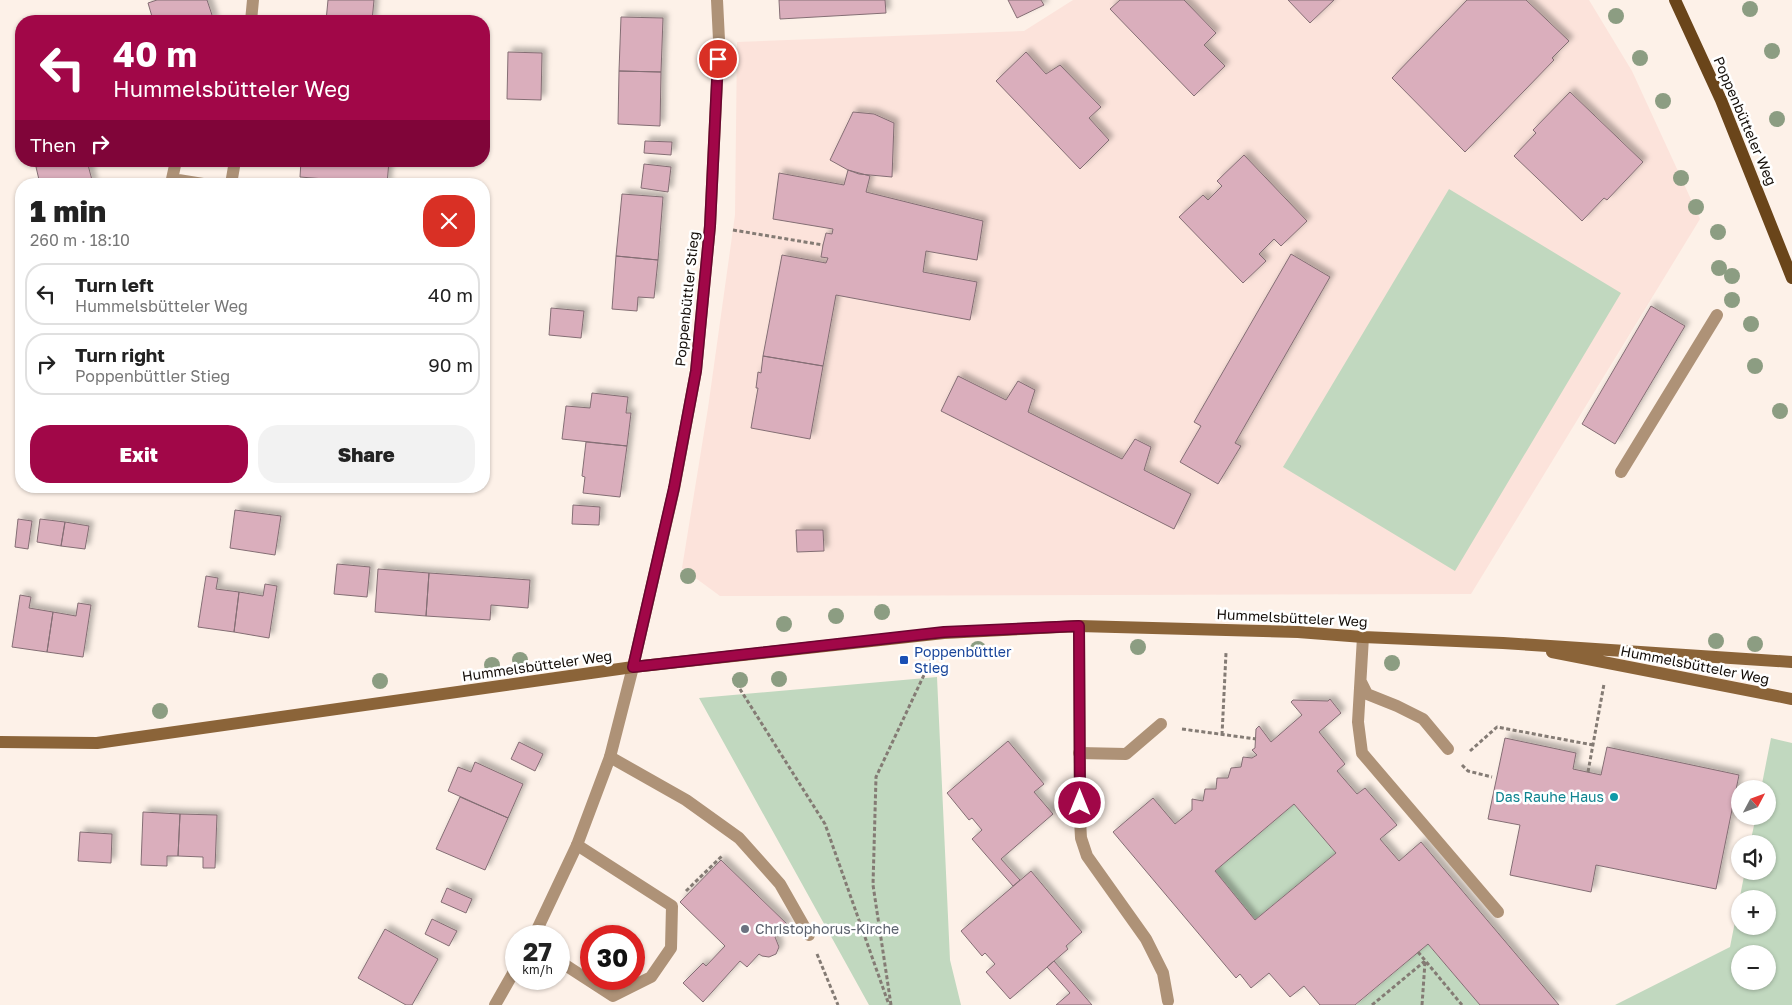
<!DOCTYPE html>
<html lang="en">
<head>
<meta charset="utf-8">
<style>
  :root { --surface:#fff; --page:#f2f2f2; --text:#222; --muted:#767676; --line:#e0e0e0; --accent:#a10748 }
  body { margin:0; font-family:"Golos Text",sans-serif; background:var(--page); color:var(--text); height:100vh; display:flex; flex-direction:column; font-size:19px; white-space:nowrap }
  * { box-sizing:border-box; margin:0 }
  p { font-size:16px; color:var(--muted) }
  .icon { flex:none; width:28px; height:28px; fill:none; stroke:currentColor; stroke-width:2; stroke-linecap:round; stroke-linejoin:round }
  .map { position:relative; flex:1; overflow:hidden }
  .panel { position:absolute; left:15px; top:178px; width:475px; height:315px; display:flex; flex-direction:column; background:var(--surface); border-radius:20px; box-shadow:0 1px 4px #0004 }
  .panel>* { flex:none }
  .top-card { position:absolute; left:15px; top:15px; width:475px; height:152px; border-radius:20px; box-shadow:0 1px 4px #0004; background:#a10748; color:#fff; overflow:hidden }
  .needle { width:32px; rotate:49deg }
  .tools { position:absolute; left:1731px; top:780px; display:grid; gap:10px }
  .tools a { display:grid; place-items:center; width:45px; height:45px; border-radius:50%; background:var(--surface); box-shadow:0 1px 4px #0004; font-size:25px }
  .speed { position:absolute; left:505px; top:925px; display:flex; gap:10px; font-size:25px; font-weight:700; text-align:center }
  .speed>* { display:grid; place-content:center; width:65px; height:65px; border-radius:50%; background:var(--surface); box-shadow:0 1px 4px #0004; line-height:1 }
  .speed small { font-size:12px; font-weight:400 }
  .speed .limit { border:8px solid #d22; background:#fff; color:#111 }
  .pin { position:absolute; display:grid; place-items:center; width:42px; height:42px; color:#fff; margin:-21px; border:2px solid #fff; border-radius:50%; box-shadow:0 1px 5px #0007 }
  .me { position:absolute; width:55px; margin:-28px; rotate:0deg; stroke-linejoin:round; filter:drop-shadow(0 0 4px #0008) }
  .turn { display:flex; align-items:center; gap:18px; height:105px; padding:0 15px; font-size:22px }
  .turn .icon { width:65px; height:65px; stroke-width:2.5 }
  .turn b { display:block; font-size:35px; line-height:42px }
  .then { display:flex; align-items:center; height:48px; padding:0 15px; background:#0003; gap:10px; font-size:19px }
  .round { display:grid; place-items:center; flex:none; width:52px; height:52px; border-radius:20px; background:var(--page) }
  .overview { display:flex; align-items:center; justify-content:space-between; height:85px; padding:0 15px }
  h1 { font-size:30px; font-weight:800; line-height:38px }
  .action { display:flex; gap:10px; margin-top:auto; padding:10px 15px }
  .action a { flex:1; height:58px; border-radius:20px; background:var(--accent); color:#fff; font-size:20px; font-weight:800; line-height:58px; text-align:center }
  .action a+a { background:var(--page); color:var(--text) }
  ul { padding:0; list-style:none }
  li { display:flex; align-items:center; gap:15px; height:62px; margin:0 10px 8px; padding:0 5px; border:2px solid var(--line); border-radius:20px }
  li div { flex:1 }
  li b { display:block; font-size:19px }
  li em { font-style:normal }
  .map>svg:first-child { display:block }
  .education { fill:#fce3db }
  .green { fill:#c1d8bf; fill-rule:evenodd }
  .building { fill:#daaebc; stroke:#846e74; fill-rule:evenodd; filter:url(#shadow) }
  .lines { fill:none; stroke-linecap:round; stroke-linejoin:round }
  .path { stroke:#847b74; stroke-width:3; stroke-dasharray:4 2.5; stroke-linecap:butt }
  .lane { stroke:#ae9277; stroke-width:12 }
  .street { stroke:#ae9277; stroke-width:12 }
  .secondary { stroke:#8b6439; stroke-width:12 }
  .primary { stroke:#6a451a; stroke-width:12 }
  .tree { fill:#8c9d82 }
  .route-casing { stroke:#69052f; stroke-width:12 }
  .route { stroke:#a10748; stroke-width:9 }
  .transit-dot { fill:#1a4fb4; stroke:#fff; stroke-width:2 }
  .culture-dot { fill:#0f9aa8; stroke:#fff; stroke-width:2 }
  .worship-dot { fill:#6b7280; stroke:#fff; stroke-width:2 }
  .labels { text-anchor:middle; stroke-width:5; stroke-linejoin:round; paint-order:stroke }
  .street-label { font-size:14px; fill:#130d08; stroke:#fff }
  .transit-label { font-size:14px; fill:#164399; stroke:#fff; text-anchor:start }
  .culture-label { font-size:14px; fill:#0d838f; stroke:#fff; text-anchor:end }
  .worship-label { font-size:14px; fill:#5b616d; stroke:#fff; text-anchor:start }
</style>
</head>
<body>
<div class="map">
<svg width="1792" height="1005" viewBox="0 0 1792 1005">
  <defs>
    <filter id="shadow"><feDropShadow dx="4.5" dy="-4.5" stdDeviation="2.5" flood-color="#0004"/></filter>
  </defs>
  <rect width="100%" height="100%" fill="#fdf1e8"/>
  <path class="education" d="M1073,0h516l43,71 68,148 -229,375 -751,2 -38,-28 26,-160 27,-193 2,-173 287,-11z"/>
  <path class="green" d="M1449,189l172,104 -166,278 -172,-104z
    M937,677l13,283 11,45h-92l-170,-307z
    M1771,738l21,5v262h-177l115,-58 15,-76h23v-27h-18l6,-28h12v-27h-7zM1740,899h28v27h-28zM1740,954h28v27h-28z
    M1294,804l42,49 -81,67 -40,-49z
    M1428,944l52,61h-124z"/>
  <path class="building" d="M157,0h50l7,21h-65l4,-1 -5,-17z
    M328,0h46l-2,21h-46z
    M779,0h106l1,13 -106,6z
    M1008,0h33l3,5 -27,13z
    M1120,0h64l32,33 -12,12 21,21 -31,30 -84,-87z
    M1288,0h46l-24,23z
    M1467,0h59l43,41 -17,17 2,2 -89,92 -73,-74z
    M621,17l42,1 -2,54 -42,-1z
    M508,52l34,1 -1,47 -34,-1z
    M1026,52l20,22 14,-9 41,42 -12,11 20,22 -29,29 -84,-88z
    M619,71l42,1 -1,54 -42,-2z
    M1570,92l73,70 -36,38 -3,-2 -22,23 -68,-65 22,-23 -3,-3z
    M853,112l21,2 20,9 -2,54 -33,-3 -11,-4 -18,-10z
    M645,141l27,1 -1,13 -27,-2z
    M1244,155l63,66 -26,25 -7,-7 -15,15 7,7 -23,22 -64,-66 24,-22 5,5 14,-14 -5,-5z
    M57,161h30l6,23h-53l-4,-17z
    M301,161h88l-2,23 -87,-7z
    M644,164l27,3 -3,25 -27,-4z
    M848,170l22,6 -4,16 117,29 -6,39 -51,-9 -3,21 54,10 -7,38 -134,-25 -13,71 -60,-10 19,-101 44,8 2,-5 -7,-1 2,-12 3,-12 6,1 1,-5 -60,-10 6,-46 65,12z
    M622,194l41,3 -5,63 -42,-4z
    M1291,254l39,23 -95,166 6,3 -23,38 -38,-22 21,-36 -7,-4z
    M616,256l42,4 -4,38 -16,-1 -1,14 -25,-2z
    M1651,306l34,20 -70,118 -33,-20z
    M551,308l33,3 -3,27 -32,-3z
    M763,356l60,10 -13,73 -59,-11 7,-40h-2l2,-16 3,1z
    M958,376l48,24 12,-19 17,9 -7,22 94,47 13,-20 16,8 -7,23 47,24 -17,35 -233,-118z
    M592,393l36,4 -2,16h5l-4,33 -65,-7 4,-33 24,2z
    M586,442l41,4 -7,51 -37,-4 2,-16 -3,-1z
    M573,505l27,2 -1,18 -27,-1z
    M235,510l46,6 -6,39 -45,-7z
    M18,519l14,2 -4,28 -13,-2z
    M40,519l25,3 -4,24 -24,-4z
    M65,522l24,4 -4,23 -24,-3z
    M796,530h27l1,21 -27,1z
    M337,564l33,3 -3,30 -33,-3z
    M378,569l51,4 -3,43 -51,-4z
    M429,573l101,7 -2,28 -37,-3 -1,15 -64,-4z
    M206,576l12,2 -2,11 23,3 -5,40 -36,-5z
    M265,584l12,2 -8,52 -35,-6 5,-40 24,4z
    M20,595l11,2 -2,11 24,4 -6,40 -35,-5z
    M78,603l13,2 -8,52 -36,-5 6,-40 23,4z
    M1330,699l11,14 -22,19 26,32 -8,7 20,23 8,-6 32,37 -17,14 19,22 22,-19 138,163h-79l-52,-61 -73,61h-35l-16,-19 -14,11 -21,-24 -18,15 -11,-14 -4,4 -123,-146 40,-34 22,26 17,-14v-11l11,2 2,-12h11l1,-11h11l3,-10 10,-1 2,-10 9,1 5,-3 -5,-5 3,-2 1,-19 3,-3 12,16 31,-27 -11,-13 2,-2 35,1zM1294,804l42,49 -81,67 -40,-49z
    M1505,738l71,15 -3,16 28,6 6,-28 132,28 -23,114 -120,-24 -5,27 -81,-17 10,-50 -32,-6z
    M1008,741l36,43 -10,8 19,22 -52,45 19,21 -7,6 -41,-47 10,-9 -10,-12 -3,2 -22,-27z
    M519,742l24,12 -8,17 -24,-12z
    M475,762l48,22 -15,34 -60,-27 10,-24 13,5z
    M460,797l48,21 -23,52 -49,-21z
    M143,812l37,2 -2,42h-11v10l-26,-1z
    M180,814l37,1 -2,53h-12v-11l-25,-1z
    M80,832l32,2 -1,29 -33,-2z
    M721,860l67,65 -13,12 4,10 -3,7 -7,3 -7,-1 -3,-2 -12,13 -7,-6 -37,41 -20,-19 20,-20 3,3 19,-20 -45,-44z
    M1031,871l51,61 -16,14 2,3 -58,50 -24,-27 9,-8 -10,-11 -3,3 -21,-25z
    M447,888l25,11 -6,14 -25,-11z
    M432,919l25,12 -8,15 -24,-12z
    M385,929l53,30 -26,46h-6l-48,-27z
    M1054,961l38,44h-36l14,-12 -23,-26z"/>
  <g class="lines">
    <path class="path" d="M733,230l90,15
      M733,678l92,146 64,181
      M1182,729l74,10
      M1222,735l4,-82
      M1470,751l27,-24 96,18
      M1462,765l6,6 24,6
      M1588,772l16,-88
      M686,891l37,-36
      M1418,952l44,53
      M817,954l21,51
      M891,1005l-18,-120 3,-108 56,-119
      M1372,1005l53,-44
      M1422,1005l3,-43"/>
    <path class="lane" d="M1621,472l96,-157
      M1363,637l-5,85 4,31 136,159
      M1361,682l6,12 30,12 26,13 25,30
      M1079,753l47,1 35,-30
      M610,757l76,43 53,38 41,46 29,51
      M559,961l54,35 38,-19 20,-29 1,-42 -95,-61"/>
    <path class="street" d="M251,21l2,-21
      M176,161l-4,18 31,5
      M231,184l4,-23
      M1079,626l1,194 1,18 6,18 59,83 17,34 5,28
      M534,936l43,-91 33,-88 23,-90 41,-178 22,-118 14,-145 9,-186 -2,-40
      M495,1005l21,-37"/>
    <path class="secondary" d="M1552,652l240,47
      M0,742l97,1 536,-76 311,-34 135,-7 219,6 65,5 140,6 289,19"/>
    <path class="primary" d="M1675,0l46,100 71,178"/>
  </g>
  <g class="tree">
    <circle cx="1750" cy="9" r="8"/>
    <circle cx="1616" cy="16" r="8"/>
    <circle cx="1772" cy="51" r="8"/>
    <circle cx="1640" cy="58" r="8"/>
    <circle cx="1663" cy="101" r="8"/>
    <circle cx="1777" cy="119" r="8"/>
    <circle cx="1681" cy="178" r="8"/>
    <circle cx="1696" cy="207" r="8"/>
    <circle cx="1718" cy="232" r="8"/>
    <circle cx="1719" cy="268" r="8"/>
    <circle cx="1732" cy="276" r="8"/>
    <circle cx="1732" cy="300" r="8"/>
    <circle cx="1751" cy="324" r="8"/>
    <circle cx="1755" cy="366" r="8"/>
    <circle cx="1780" cy="411" r="8"/>
    <circle cx="688" cy="576" r="8"/>
    <circle cx="882" cy="612" r="8"/>
    <circle cx="836" cy="616" r="8"/>
    <circle cx="784" cy="624" r="8"/>
    <circle cx="1716" cy="641" r="8"/>
    <circle cx="1755" cy="644" r="8"/>
    <circle cx="1138" cy="647" r="8"/>
    <circle cx="978" cy="649" r="8"/>
    <circle cx="520" cy="660" r="8"/>
    <circle cx="1392" cy="663" r="8"/>
    <circle cx="492" cy="665" r="8"/>
    <circle cx="779" cy="679" r="8"/>
    <circle cx="740" cy="680" r="8"/>
    <circle cx="380" cy="681" r="8"/>
    <circle cx="160" cy="711" r="8"/>
  </g>
  <g class="lines">
    <g class="route-casing">
      <path id="route" d="M718,59l-8,167 -14,145 -22,117 -41,179 311,-35 135,-6 1,177"/>
    </g>
    <use href="#route" class="route"/>
  </g>
  <rect class="transit-dot" x="899" y="655" width="10" height="10" rx="2.5"/>
  <circle class="culture-dot" cx="1614" cy="797" r="5"/>
  <circle class="worship-dot" cx="745" cy="929" r="5"/>
  <g class="labels">
    <g class="street-label">
      <text transform="translate(1745 121) rotate(67)" y="5">Poppenbütteler Weg</text>
      <text transform="translate(687 299) rotate(-84)" y="5">Poppenbüttler Stieg</text>
      <text transform="translate(1292 618) rotate(3)" y="5">Hummelsbütteler Weg</text>
      <text transform="translate(1695 665) rotate(11)" y="5">Hummelsbütteler Weg</text>
      <text transform="translate(537 666) rotate(-8)" y="5">Hummelsbütteler Weg</text>
    </g>
    <g class="transit-label">
      <text x="914" y="657">Poppenbüttler<tspan x="914" dy="16">Stieg</tspan></text>
    </g>
    <g class="culture-label">
      <text x="1604" y="802">Das Rauhe Haus</text>
    </g>
    <g class="worship-label">
      <text x="755" y="934">Christophorus-Kirche</text>
    </g>
  </g>
</svg>
<div class="tools">
<a><svg class="needle" viewBox="-14 -14 28 28"><path d="M0-13l5 13h-10z" fill="#e53935"/><path d="M0 13l5-13h-10z" fill="#767676"/></svg></a>
<a><svg class="icon" aria-label="sound" viewBox="0 0 24 24"><path d="M4 9h4l5-4v14l-5-4H4zM17 9q2 3 0 6"/></svg></a>
<a>+</a>
<a>−</a>
</div>
<div class="speed"><div>27<small>km/h</small></div><div class="limit">30</div></div>
<div class="pin" style="left:718px;top:59px;background:#d93025"><svg class="icon" aria-label="arrive" viewBox="0 0 24 24"><path d="M6 21V4h12l-3 4 3 4H6"/></svg></div>
<svg class="me" style="left:1080px;top:803px" viewBox="-20 -20 40 40"><circle r="17" fill="#a10748" stroke="#fff" stroke-width="3"/><path d="M0-11L8 9 0 5-8 9z" fill="#fff"/></svg>
<div class="top-card">
<div class="turn"><svg class="icon" aria-label="left" viewBox="0 0 24 24"><path d="M17 20v-9H6M10 6l-5 5 5 5"/></svg><div><b>40 m</b>Hummelsbütteler Weg</div></div>
<div class="then">Then<svg class="icon" aria-label="right" viewBox="0 0 24 24"><path d="M7 20v-9h11M14 6l5 5-5 5"/></svg></div>
</div>
<section class="panel">
<div class="overview"><div><h1>1 min</h1><p>260 m · 18:10</p></div><a class="round" style="background:#d93025;color:#fff"><svg class="icon" aria-label="close" viewBox="0 0 24 24"><path d="M6 6l12 12M18 6L6 18"/></svg></a></div>
<ul>
<li><svg class="icon" aria-label="left" viewBox="0 0 24 24"><path d="M17 20v-9H6M10 6l-5 5 5 5"/></svg><div><b>Turn left</b><p>Hummelsbütteler Weg</p></div><em>40 m</em></li>
<li><svg class="icon" aria-label="right" viewBox="0 0 24 24"><path d="M7 20v-9h11M14 6l5 5-5 5"/></svg><div><b>Turn right</b><p>Poppenbüttler Stieg</p></div><em>90 m</em></li>
</ul>
<div class="action"><a>Exit</a><a>Share</a></div>
</section>
</div>
</body>
</html>
